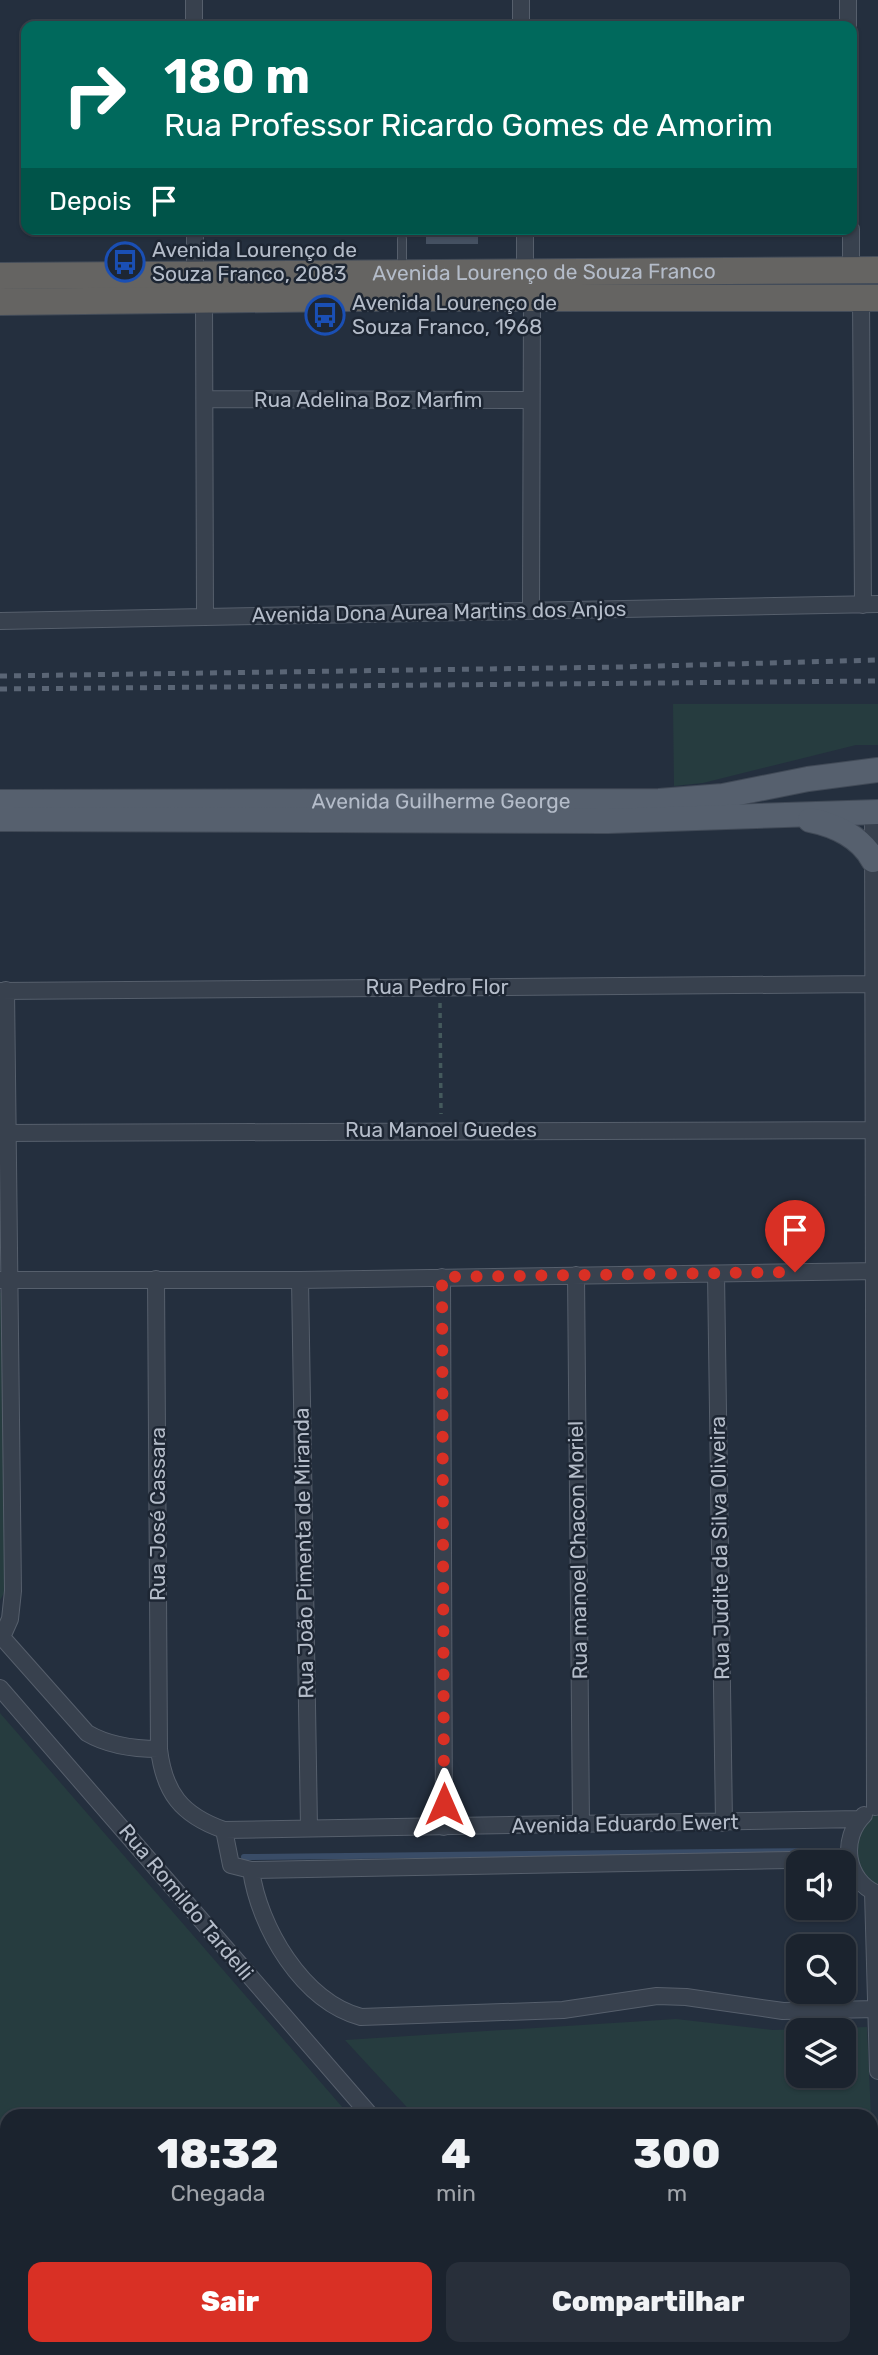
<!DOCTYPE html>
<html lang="pt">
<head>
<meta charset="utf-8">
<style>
  :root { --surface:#1b232e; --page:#282f3a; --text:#f1f3f6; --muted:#a0a4aa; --line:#39404a; --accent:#d93025 }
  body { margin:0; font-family:Rubik,sans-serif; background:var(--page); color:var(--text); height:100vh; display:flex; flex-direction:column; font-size:26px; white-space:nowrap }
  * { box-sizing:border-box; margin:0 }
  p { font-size:23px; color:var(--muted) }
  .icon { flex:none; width:38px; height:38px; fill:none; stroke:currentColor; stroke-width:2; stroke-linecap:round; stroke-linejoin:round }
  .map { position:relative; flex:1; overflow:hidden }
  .side { position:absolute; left:0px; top:2109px; width:878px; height:247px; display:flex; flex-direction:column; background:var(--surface); border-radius:21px 21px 0 0; box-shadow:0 2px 5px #0004,0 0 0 2px var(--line) }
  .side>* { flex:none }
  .banner { position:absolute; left:21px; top:21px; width:836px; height:214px; border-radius:14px; box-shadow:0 2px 5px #0004,0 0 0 2px var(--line); background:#00695c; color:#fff; overflow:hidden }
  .fabs { position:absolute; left:786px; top:1850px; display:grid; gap:14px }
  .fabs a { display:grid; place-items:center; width:70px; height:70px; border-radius:14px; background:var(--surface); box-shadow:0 2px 5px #0004,0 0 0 2px var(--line); font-size:35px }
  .pin { position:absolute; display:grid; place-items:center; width:60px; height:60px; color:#fff; margin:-72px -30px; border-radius:50% 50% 50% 0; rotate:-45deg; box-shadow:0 0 7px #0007 }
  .pin .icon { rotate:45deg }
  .me { position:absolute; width:77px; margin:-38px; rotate:0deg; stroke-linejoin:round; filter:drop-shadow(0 0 5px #0008) }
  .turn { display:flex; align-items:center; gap:24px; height:147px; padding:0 28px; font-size:32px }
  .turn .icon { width:91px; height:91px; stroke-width:2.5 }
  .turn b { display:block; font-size:49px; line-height:60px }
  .then { display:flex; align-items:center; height:66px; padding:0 28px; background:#0003; gap:14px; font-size:26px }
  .eta { display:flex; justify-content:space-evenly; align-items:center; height:119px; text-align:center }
  .eta b { font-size:42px; font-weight:800; line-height:49px }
  .cta { display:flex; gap:14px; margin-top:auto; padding:14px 28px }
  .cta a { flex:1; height:80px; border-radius:14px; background:var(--accent); color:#fff; font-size:28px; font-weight:800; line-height:80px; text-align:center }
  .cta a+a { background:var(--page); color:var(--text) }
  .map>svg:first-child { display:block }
  .green { fill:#263c3f; fill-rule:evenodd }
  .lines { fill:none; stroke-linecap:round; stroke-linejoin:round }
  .stream { stroke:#394c67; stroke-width:6 }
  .building { fill:#455162 }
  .service-casing { stroke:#565f6c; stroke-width:10 }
  .minor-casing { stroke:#565f6c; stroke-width:18 }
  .primary-casing { stroke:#414a57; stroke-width:26 }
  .trunk-casing { stroke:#434c59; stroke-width:28 }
  .path { stroke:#44595c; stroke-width:3.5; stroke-dasharray:5 5; stroke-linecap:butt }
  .service { stroke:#38414e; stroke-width:8 }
  .minor { stroke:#38414e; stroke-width:16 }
  .primary { stroke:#56606e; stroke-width:24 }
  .trunk { stroke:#656462; stroke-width:26 }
  .rail { stroke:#5a6575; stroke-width:5; stroke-dasharray:7 7; stroke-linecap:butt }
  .route { stroke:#d93025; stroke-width:12; stroke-dasharray:0 21.6 }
  .labels { text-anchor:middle; stroke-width:5; stroke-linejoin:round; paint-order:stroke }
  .poi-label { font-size:21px; fill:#b4bcc9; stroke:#1d2633; text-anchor:start }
  .street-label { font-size:21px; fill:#b4bcc9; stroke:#1d2633 }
</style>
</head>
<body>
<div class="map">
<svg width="878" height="2355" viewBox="0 0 878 2355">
  <rect width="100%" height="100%" fill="#242f3e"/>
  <path class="green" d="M673,704h205v41h-22l-153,38 -29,3z
    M0,1291l3,8 4,289 -7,12z
    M0,1713l350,403h-343v232h553l6,7h-566z
    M878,1813v75l-22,-24c0,-22 0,-40 22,-51z
    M676,2019l97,11 94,-3 4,89h-456l-70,-76zM844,2030v46h-46v-46z
    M872,2136l2,51 4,7v161h-257l-5,-6 256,-1z"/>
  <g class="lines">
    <path class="stream" d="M244,1857l577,-6"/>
  </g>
  <path class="building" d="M426,229h52v15h-52z"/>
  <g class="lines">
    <g class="service-casing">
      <path id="service" d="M402,239v32"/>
    </g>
    <g class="minor-casing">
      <path id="minor" d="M194,0v26
        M521,0v26
        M848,0v26
        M195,229v46
        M525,229v43
        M851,229v42
        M861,298l2,307
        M204,299l1,318
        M205,399l326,1
        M531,610l1,-312
        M0,621l878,-17
        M873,812l2,995
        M0,991l873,-7
        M0,1133l874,-3
        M716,1274l8,549
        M576,1275l5,550
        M442,1277l2,550
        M156,1279l3,470c5,43 22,66 65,81l7,35 20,5 598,-11
        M0,1280h300l578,-9
        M300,1280l9,547
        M0,1635l87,98c22,13 47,16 72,16
        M2,1637l8,-18 3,-28 -7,-601
        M0,1688l371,428
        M864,1815c-24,23 -19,66 14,79
        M224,1830l635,-11
        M251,1870c8,57 51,131 110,147l202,-7 94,-14 29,1 97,14 93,-2
        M873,1892l5,179
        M577,2348l5,7"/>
    </g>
    <g class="primary-casing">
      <g id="primary">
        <path id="s1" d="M0,802l659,-1 64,-5 85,-17 70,-9"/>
        <path d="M1,819l607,2 270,-9"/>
        <path d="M810,820c25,5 51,17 63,40"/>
      </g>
    </g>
    <g class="trunk-casing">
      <g id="trunk">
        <path id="s2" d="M0,276l878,-6"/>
        <path d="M0,302l354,-4h524"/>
      </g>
    </g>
    <path class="path" d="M440,1003l1,111"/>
    <use href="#service" class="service"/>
    <use href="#minor" class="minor"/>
    <use href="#primary" class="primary"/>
    <use href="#trunk" class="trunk"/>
    <path class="rail" d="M0,676l621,-9 257,-7
      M0,689l878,-8"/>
  </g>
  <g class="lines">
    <path class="route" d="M444,1804l-2,-527 353,-5"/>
  </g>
  <defs>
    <g id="bus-ring" transform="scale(2.0125)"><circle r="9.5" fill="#1d2633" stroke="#1a4fb4" stroke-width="1.5"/><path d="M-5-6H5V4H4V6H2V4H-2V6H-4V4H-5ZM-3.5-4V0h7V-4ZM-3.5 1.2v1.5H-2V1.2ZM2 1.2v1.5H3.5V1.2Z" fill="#1a4fb4"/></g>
  </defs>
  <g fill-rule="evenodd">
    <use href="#bus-ring" x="125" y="262"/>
    <use href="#bus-ring" x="325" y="315"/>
  </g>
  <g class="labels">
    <g class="poi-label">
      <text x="152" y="257">Avenida Lourenço de<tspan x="152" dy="24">Souza Franco, 2083</tspan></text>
      <text x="352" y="310">Avenida Lourenço de<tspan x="352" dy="24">Souza Franco, 1968</tspan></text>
    </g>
    <g class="street-label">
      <text dy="7" stroke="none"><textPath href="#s2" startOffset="544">Avenida Lourenço de Souza Franco</textPath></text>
      <text x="368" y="407">Rua Adelina Boz Marfim</text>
      <text transform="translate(439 612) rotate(-1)" y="7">Avenida Dona Aurea Martins dos Anjos</text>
      <text dy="7" stroke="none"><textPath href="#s1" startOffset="441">Avenida Guilherme George</textPath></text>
      <text x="437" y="994">Rua Pedro Flor</text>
      <text x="441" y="1137">Rua Manoel Guedes</text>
      <text transform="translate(158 1514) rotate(-90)" y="7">Rua José Cassara</text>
      <text transform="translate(720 1548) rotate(-91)" y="7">Rua Judite da Silva Oliveira</text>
      <text transform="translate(578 1550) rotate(-91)" y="7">Rua manoel Chacon Moriel</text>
      <text transform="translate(304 1553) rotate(-91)" y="7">Rua João Pimenta de Miranda</text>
      <text transform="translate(625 1824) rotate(-1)" y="7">Avenida Eduardo Ewert</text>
      <text transform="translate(186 1902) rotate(50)" y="7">Rua Romildo Tardelli</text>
    </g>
  </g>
</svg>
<div class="fabs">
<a><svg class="icon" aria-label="sound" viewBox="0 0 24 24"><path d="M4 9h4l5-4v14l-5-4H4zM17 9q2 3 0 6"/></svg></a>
<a><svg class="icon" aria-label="search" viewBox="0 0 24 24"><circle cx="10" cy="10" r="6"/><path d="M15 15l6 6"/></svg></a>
<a><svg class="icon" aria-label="layers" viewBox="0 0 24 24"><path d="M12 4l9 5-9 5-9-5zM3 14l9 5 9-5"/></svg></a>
</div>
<div class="pin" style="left:795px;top:1272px;background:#d93025"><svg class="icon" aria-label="arrive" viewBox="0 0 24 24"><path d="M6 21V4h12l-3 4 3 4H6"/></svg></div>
<svg class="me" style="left:444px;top:1804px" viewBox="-20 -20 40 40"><path d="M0-17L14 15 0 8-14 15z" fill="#d93025" stroke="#fff" stroke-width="4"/></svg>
<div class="banner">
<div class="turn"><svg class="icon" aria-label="right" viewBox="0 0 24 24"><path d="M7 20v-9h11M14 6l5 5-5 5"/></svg><div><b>180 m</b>Rua Professor Ricardo Gomes de Amorim</div></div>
<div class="then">Depois<svg class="icon" aria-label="arrive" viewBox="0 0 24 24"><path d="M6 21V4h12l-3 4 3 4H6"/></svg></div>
</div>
<section class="side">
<div class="eta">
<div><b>18:32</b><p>Chegada</p></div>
<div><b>4</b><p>min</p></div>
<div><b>300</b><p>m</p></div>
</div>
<div class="cta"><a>Sair</a><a>Compartilhar</a></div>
</section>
</div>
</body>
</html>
